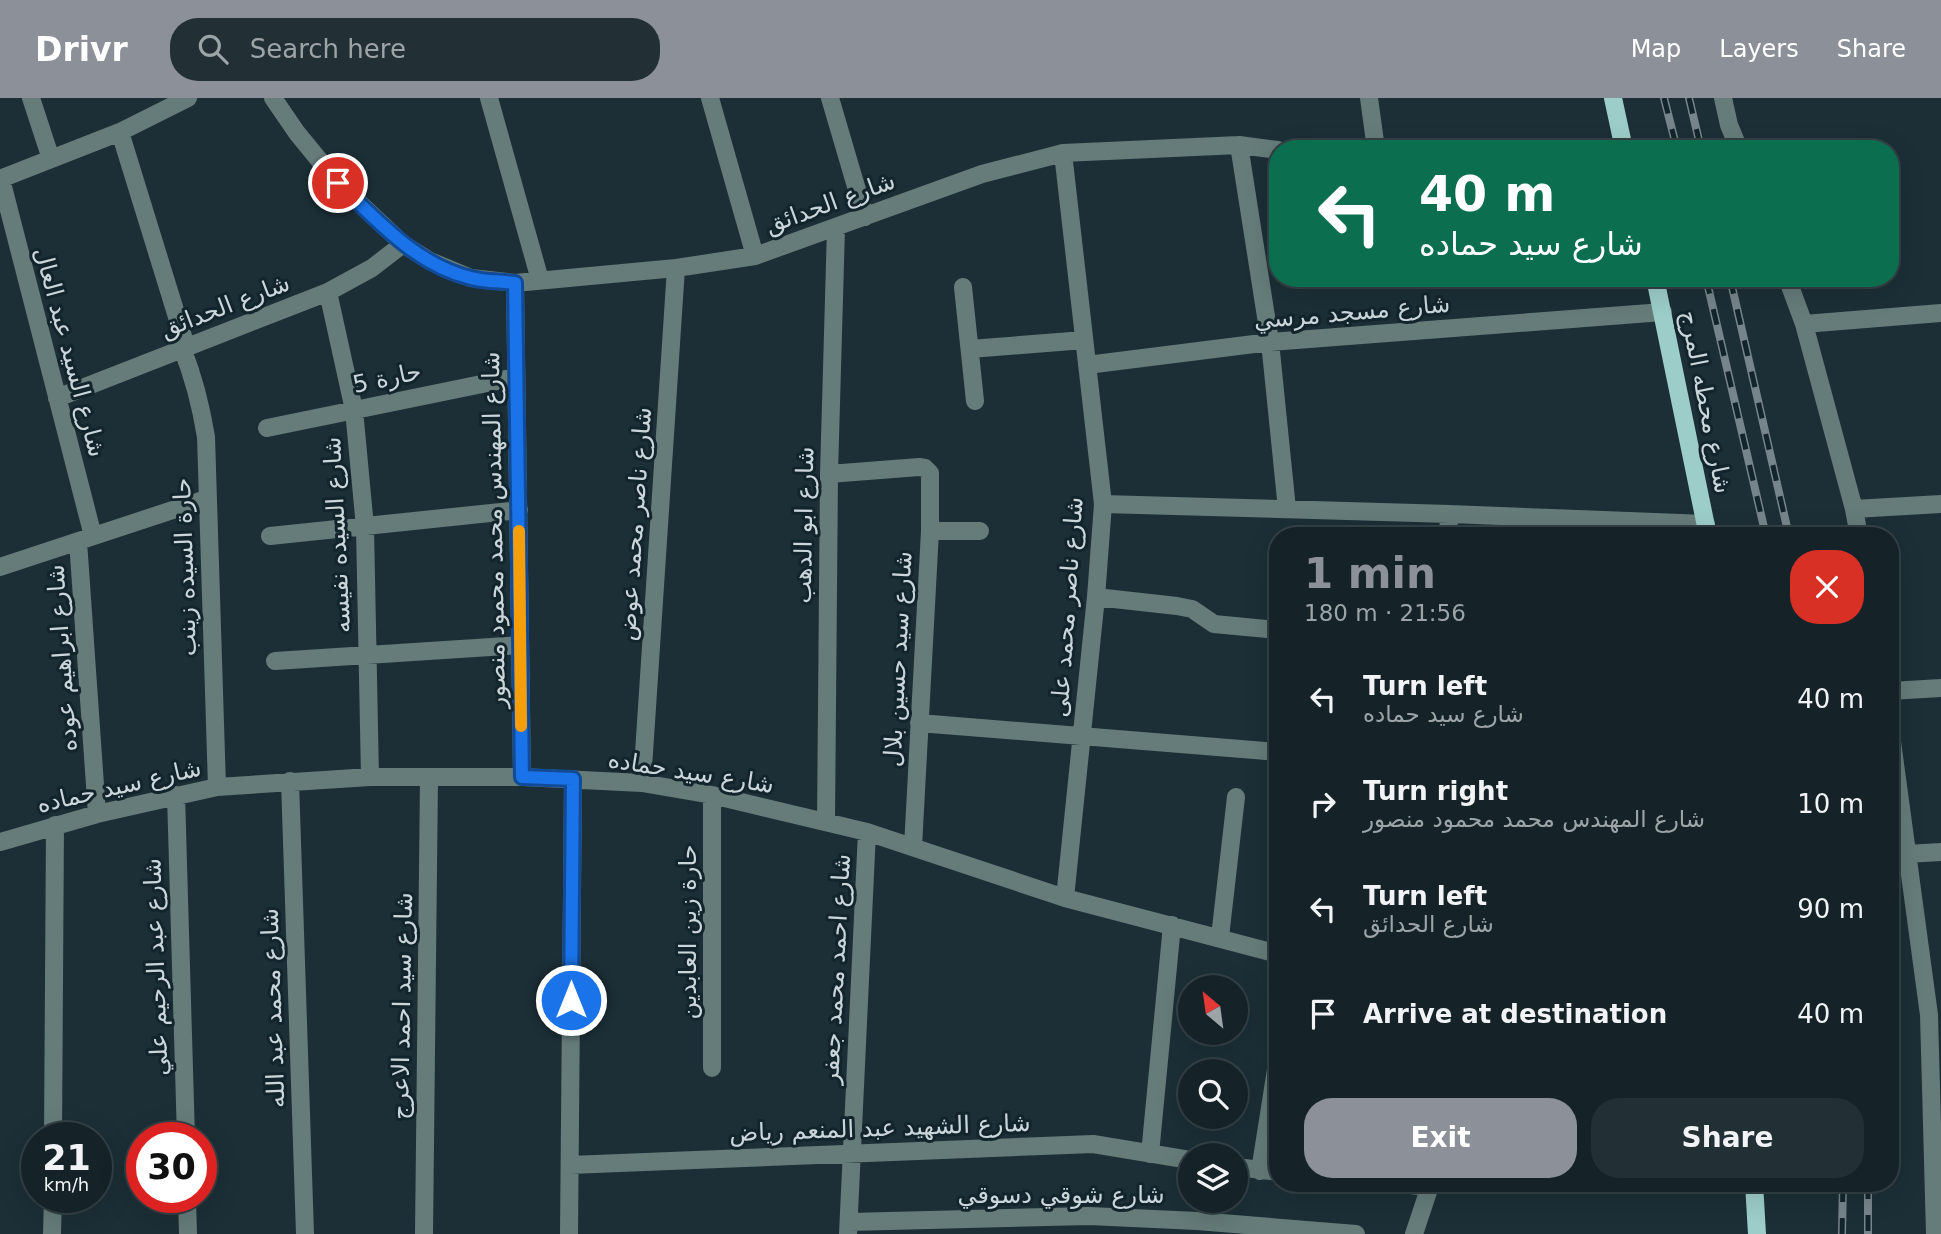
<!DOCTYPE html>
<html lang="en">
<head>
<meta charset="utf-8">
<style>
  :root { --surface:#152328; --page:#222f34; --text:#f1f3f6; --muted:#9da4a8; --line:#344045; --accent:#8c9099 }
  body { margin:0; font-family:"DejaVu Sans","Noto Naskh Arabic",sans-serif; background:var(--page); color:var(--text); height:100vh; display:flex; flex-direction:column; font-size:26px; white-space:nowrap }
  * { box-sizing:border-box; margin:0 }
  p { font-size:23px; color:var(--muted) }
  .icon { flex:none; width:38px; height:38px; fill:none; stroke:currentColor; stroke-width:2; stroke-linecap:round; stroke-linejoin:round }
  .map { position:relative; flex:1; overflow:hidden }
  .panel { position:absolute; left:1269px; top:429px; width:630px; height:665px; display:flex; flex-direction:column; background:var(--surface); border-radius:28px; box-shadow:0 7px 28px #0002,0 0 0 2px var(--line) }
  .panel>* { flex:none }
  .top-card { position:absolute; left:1269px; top:42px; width:630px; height:147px; border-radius:28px; box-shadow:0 7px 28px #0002,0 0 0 2px var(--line); background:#0b6e4f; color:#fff; overflow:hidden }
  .needle { width:46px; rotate:331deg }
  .buttons { position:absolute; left:1178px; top:877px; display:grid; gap:14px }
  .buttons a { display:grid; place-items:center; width:70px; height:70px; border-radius:50%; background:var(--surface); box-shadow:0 7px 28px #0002,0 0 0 2px var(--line); font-size:35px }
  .speed { position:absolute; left:21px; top:1024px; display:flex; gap:14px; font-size:35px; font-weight:700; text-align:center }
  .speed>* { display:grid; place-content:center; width:91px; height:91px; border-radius:50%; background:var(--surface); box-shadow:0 7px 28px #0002,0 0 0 2px var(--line); line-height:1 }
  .speed small { font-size:18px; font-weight:400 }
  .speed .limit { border:10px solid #d22; background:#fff; color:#111 }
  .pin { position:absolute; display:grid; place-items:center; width:60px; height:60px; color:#fff; margin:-30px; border:4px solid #fff; border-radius:50%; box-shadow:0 2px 7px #0007 }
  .me { position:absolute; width:77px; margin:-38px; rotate:0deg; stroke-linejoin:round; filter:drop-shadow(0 0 5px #0008) }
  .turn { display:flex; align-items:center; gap:24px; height:147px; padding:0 35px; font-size:32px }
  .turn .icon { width:91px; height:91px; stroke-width:2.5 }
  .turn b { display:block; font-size:49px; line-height:60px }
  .round { display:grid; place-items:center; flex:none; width:74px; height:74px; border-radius:28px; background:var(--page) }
  .headline { display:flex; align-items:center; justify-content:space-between; height:119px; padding:0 35px }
  h1 { font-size:42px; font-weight:800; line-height:52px; color:var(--accent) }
  .action { display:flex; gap:14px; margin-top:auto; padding:14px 35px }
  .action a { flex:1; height:80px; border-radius:28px; background:var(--accent); color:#fff; font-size:28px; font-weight:800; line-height:80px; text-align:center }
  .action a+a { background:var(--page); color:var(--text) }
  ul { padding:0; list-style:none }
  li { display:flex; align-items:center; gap:21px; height:105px; padding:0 35px }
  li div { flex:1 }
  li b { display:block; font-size:26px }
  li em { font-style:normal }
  header { display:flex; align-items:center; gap:42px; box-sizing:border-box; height:98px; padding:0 35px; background:var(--accent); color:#fff }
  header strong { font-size:33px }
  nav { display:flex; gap:38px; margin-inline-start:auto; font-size:24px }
  .search { width:490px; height:63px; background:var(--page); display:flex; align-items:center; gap:18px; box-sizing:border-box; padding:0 24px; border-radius:28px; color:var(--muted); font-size:26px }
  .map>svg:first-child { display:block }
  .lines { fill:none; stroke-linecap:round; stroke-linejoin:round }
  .minor { stroke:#657c7a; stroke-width:18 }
  .major { stroke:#9ccdc9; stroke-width:18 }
  .rail-casing { stroke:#76858b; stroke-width:8 }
  .rail { stroke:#13252c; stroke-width:5; stroke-dasharray:16; stroke-linecap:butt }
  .route-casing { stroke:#114b97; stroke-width:18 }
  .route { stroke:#1a73e8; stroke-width:12 }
  .slow { stroke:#f59e0b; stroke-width:12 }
  .labels { text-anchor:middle; stroke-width:6; stroke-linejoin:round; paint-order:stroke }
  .street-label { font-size:24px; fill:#cbd6db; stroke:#13252c }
</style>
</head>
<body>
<header>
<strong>Drivr</strong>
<div class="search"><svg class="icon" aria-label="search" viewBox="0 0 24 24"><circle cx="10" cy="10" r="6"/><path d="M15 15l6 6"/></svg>Search here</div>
<nav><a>Map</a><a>Layers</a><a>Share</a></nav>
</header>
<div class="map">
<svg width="1941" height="1136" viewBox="0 0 1941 1136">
  <rect width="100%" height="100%" fill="#1c2f36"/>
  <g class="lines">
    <path class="minor" d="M31,0l20,61
      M273,0l24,35 41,50 65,61 27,17 41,17 44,5 161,-15 79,-12 227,-82 81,-21 176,-8 39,5
      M489,0l51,182
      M710,0l45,158
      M830,0l35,119
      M1369,0l7,51
      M1723,0l6,27 10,24
      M120,34l66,214
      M1239,47l31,197 17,167
      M1063,55l40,351 -7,93 -31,301
      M0,81l120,-47 68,-34
      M1,81l92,357
      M1787,180l17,46 50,185 5,27
      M515,185l7,494
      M963,189l12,114
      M328,194l26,118 11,117 5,250
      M1804,226l137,-11
      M182,250c12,30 19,58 24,89l11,350
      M970,251l114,-9
      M1087,267l183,-23 393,-30
      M57,300l271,-106 44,-24 31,-24
      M267,330l249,-51
      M829,376l90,-7 6,1 5,5v58l-17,316
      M1103,406l347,10 256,10
      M1854,411l87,-5
      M930,433h50
      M270,438l249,-26
      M1447,438l3,-22
      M78,443l19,273
      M0,469l206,-68
      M1096,499l81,9 15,3 22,15 64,6
      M275,563l245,-16
      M1890,593l51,-3
      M919,625l359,29
      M1890,629l39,288 6,219
      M290,683l15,453
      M642,685l34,-515
      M176,697l10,343
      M826,724l3,-348 7,-246
      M0,744l97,-28 120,-27 153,-10h152l120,6 70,12 155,37 198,66 213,56
      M1906,756l35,-2
      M1220,839l16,-140
      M712,970v-273
      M53,1040l2,-313
      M1150,1056l22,-229
      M570,1067l523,-21 97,16
      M1236,1069l42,5
      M1260,1073l18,-114
      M1390,1085l40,4
      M187,1099l1,37
      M849,1124l240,-6 108,5 159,13
      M52,1136l1,-37
      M424,1136l5,-456
      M569,1136l4,-455
      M848,1136l19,-402
      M1414,1136l17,-51"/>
    <path class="major" d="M1613,0l11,51
      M1655,180l53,258
      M1754,1085l3,51"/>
    <g class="rail-casing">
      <path id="rail" d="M1664,0l13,51
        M1689,0l12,51
        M1706,180l60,258
        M1730,180l59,258
        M1868,1085v51
        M1842,1136l1,-51"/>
    </g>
    <use href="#rail" class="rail"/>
  </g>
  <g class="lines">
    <g class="route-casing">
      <path id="route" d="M338,85c39,37 78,82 133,95 14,4 30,3 44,5l7,494 51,2 -2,221"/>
    </g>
    <use href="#route" class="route"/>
    <path class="slow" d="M519,433l2,195"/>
  </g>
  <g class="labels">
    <g class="street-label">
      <text transform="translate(830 105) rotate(-20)" y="8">شارع الحدائق</text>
      <text transform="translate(225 208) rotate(-21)" y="8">شارع الحدائق</text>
      <text transform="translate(1352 214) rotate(-5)" y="8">شارع مسجد مرسي</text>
      <text transform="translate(70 254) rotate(75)" y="8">شارع السيد عبد العال</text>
      <text transform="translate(387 280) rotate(-12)" y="8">حارة 5</text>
      <text transform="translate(1706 304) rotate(79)" y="8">شارع محطه المرج</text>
      <text transform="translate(635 426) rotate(-86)" y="8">شارع ناصر محمد عوض</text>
      <text transform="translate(804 427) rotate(-89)" y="8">شارع ابو الدهب</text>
      <text transform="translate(494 432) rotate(-91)" y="8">شارع المهندس محمد محمود منصور</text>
      <text transform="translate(337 437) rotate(-93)" y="8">شارع السيده نفيسه</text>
      <text transform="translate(185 469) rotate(-92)" y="8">حارة السيده زينب</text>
      <text transform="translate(1067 509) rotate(-86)" y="8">شارع ناصر محمد على</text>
      <text transform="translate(62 560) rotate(-94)" y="8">شارع ابراهيم عوده</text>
      <text transform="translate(898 561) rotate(-87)" y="8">شارع سيد حسين بلال</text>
      <text transform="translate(691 674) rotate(9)" y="8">شارع سيد حماده</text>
      <text transform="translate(119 688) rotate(-13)" y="8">شارع سيد حماده</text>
      <text transform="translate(688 834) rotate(-90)" y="8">حارة زين العابدين</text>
      <text transform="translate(156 869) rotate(-92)" y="8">شارع عبد الرحيم علي</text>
      <text transform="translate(836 871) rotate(-87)" y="8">شارع احمد محمد جعفر</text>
      <text transform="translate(402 908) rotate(-89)" y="8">شارع سيد احمد الاعرج</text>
      <text transform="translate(273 910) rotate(-92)" y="8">شارع محمد عبد الله</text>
      <text transform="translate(880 1030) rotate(-2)" y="8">شارع الشهيد عبد المنعم رياض</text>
      <text x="1061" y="1105">شارع شوقي دسوقي</text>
    </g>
  </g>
</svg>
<div class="buttons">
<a><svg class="needle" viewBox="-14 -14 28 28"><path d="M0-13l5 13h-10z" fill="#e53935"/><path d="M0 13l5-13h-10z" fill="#9da4a8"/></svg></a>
<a><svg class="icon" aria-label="search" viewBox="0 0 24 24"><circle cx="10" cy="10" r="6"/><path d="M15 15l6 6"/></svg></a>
<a><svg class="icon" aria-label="layers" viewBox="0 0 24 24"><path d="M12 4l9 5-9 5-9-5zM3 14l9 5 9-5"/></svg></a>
</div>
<div class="speed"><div>21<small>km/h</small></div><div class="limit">30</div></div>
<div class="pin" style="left:338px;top:85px;background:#d93025"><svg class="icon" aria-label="arrive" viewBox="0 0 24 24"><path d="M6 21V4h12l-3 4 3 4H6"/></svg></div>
<svg class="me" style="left:571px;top:902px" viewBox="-20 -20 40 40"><circle r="17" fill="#1a73e8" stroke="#fff" stroke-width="3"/><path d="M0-11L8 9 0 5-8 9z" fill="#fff"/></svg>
<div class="top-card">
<div class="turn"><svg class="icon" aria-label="left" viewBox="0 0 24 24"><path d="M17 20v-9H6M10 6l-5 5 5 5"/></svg><div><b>40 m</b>شارع سيد حماده</div></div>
</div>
<section class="panel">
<div class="headline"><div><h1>1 min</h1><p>180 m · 21:56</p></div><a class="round" style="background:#d93025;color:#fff"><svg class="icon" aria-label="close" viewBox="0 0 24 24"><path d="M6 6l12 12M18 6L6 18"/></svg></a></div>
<ul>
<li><svg class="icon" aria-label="left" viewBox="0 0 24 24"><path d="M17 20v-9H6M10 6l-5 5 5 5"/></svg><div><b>Turn left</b><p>شارع سيد حماده</p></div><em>40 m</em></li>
<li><svg class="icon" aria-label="right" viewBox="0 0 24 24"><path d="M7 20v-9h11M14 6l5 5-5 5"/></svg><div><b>Turn right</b><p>شارع المهندس محمد محمود منصور</p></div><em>10 m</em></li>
<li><svg class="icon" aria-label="left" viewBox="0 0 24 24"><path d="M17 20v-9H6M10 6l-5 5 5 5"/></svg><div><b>Turn left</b><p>شارع الحدائق</p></div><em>90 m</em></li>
<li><svg class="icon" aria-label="arrive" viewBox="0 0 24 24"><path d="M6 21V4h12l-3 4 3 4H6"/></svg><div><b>Arrive at destination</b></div><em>40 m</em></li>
</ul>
<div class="action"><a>Exit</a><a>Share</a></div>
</section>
</div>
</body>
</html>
